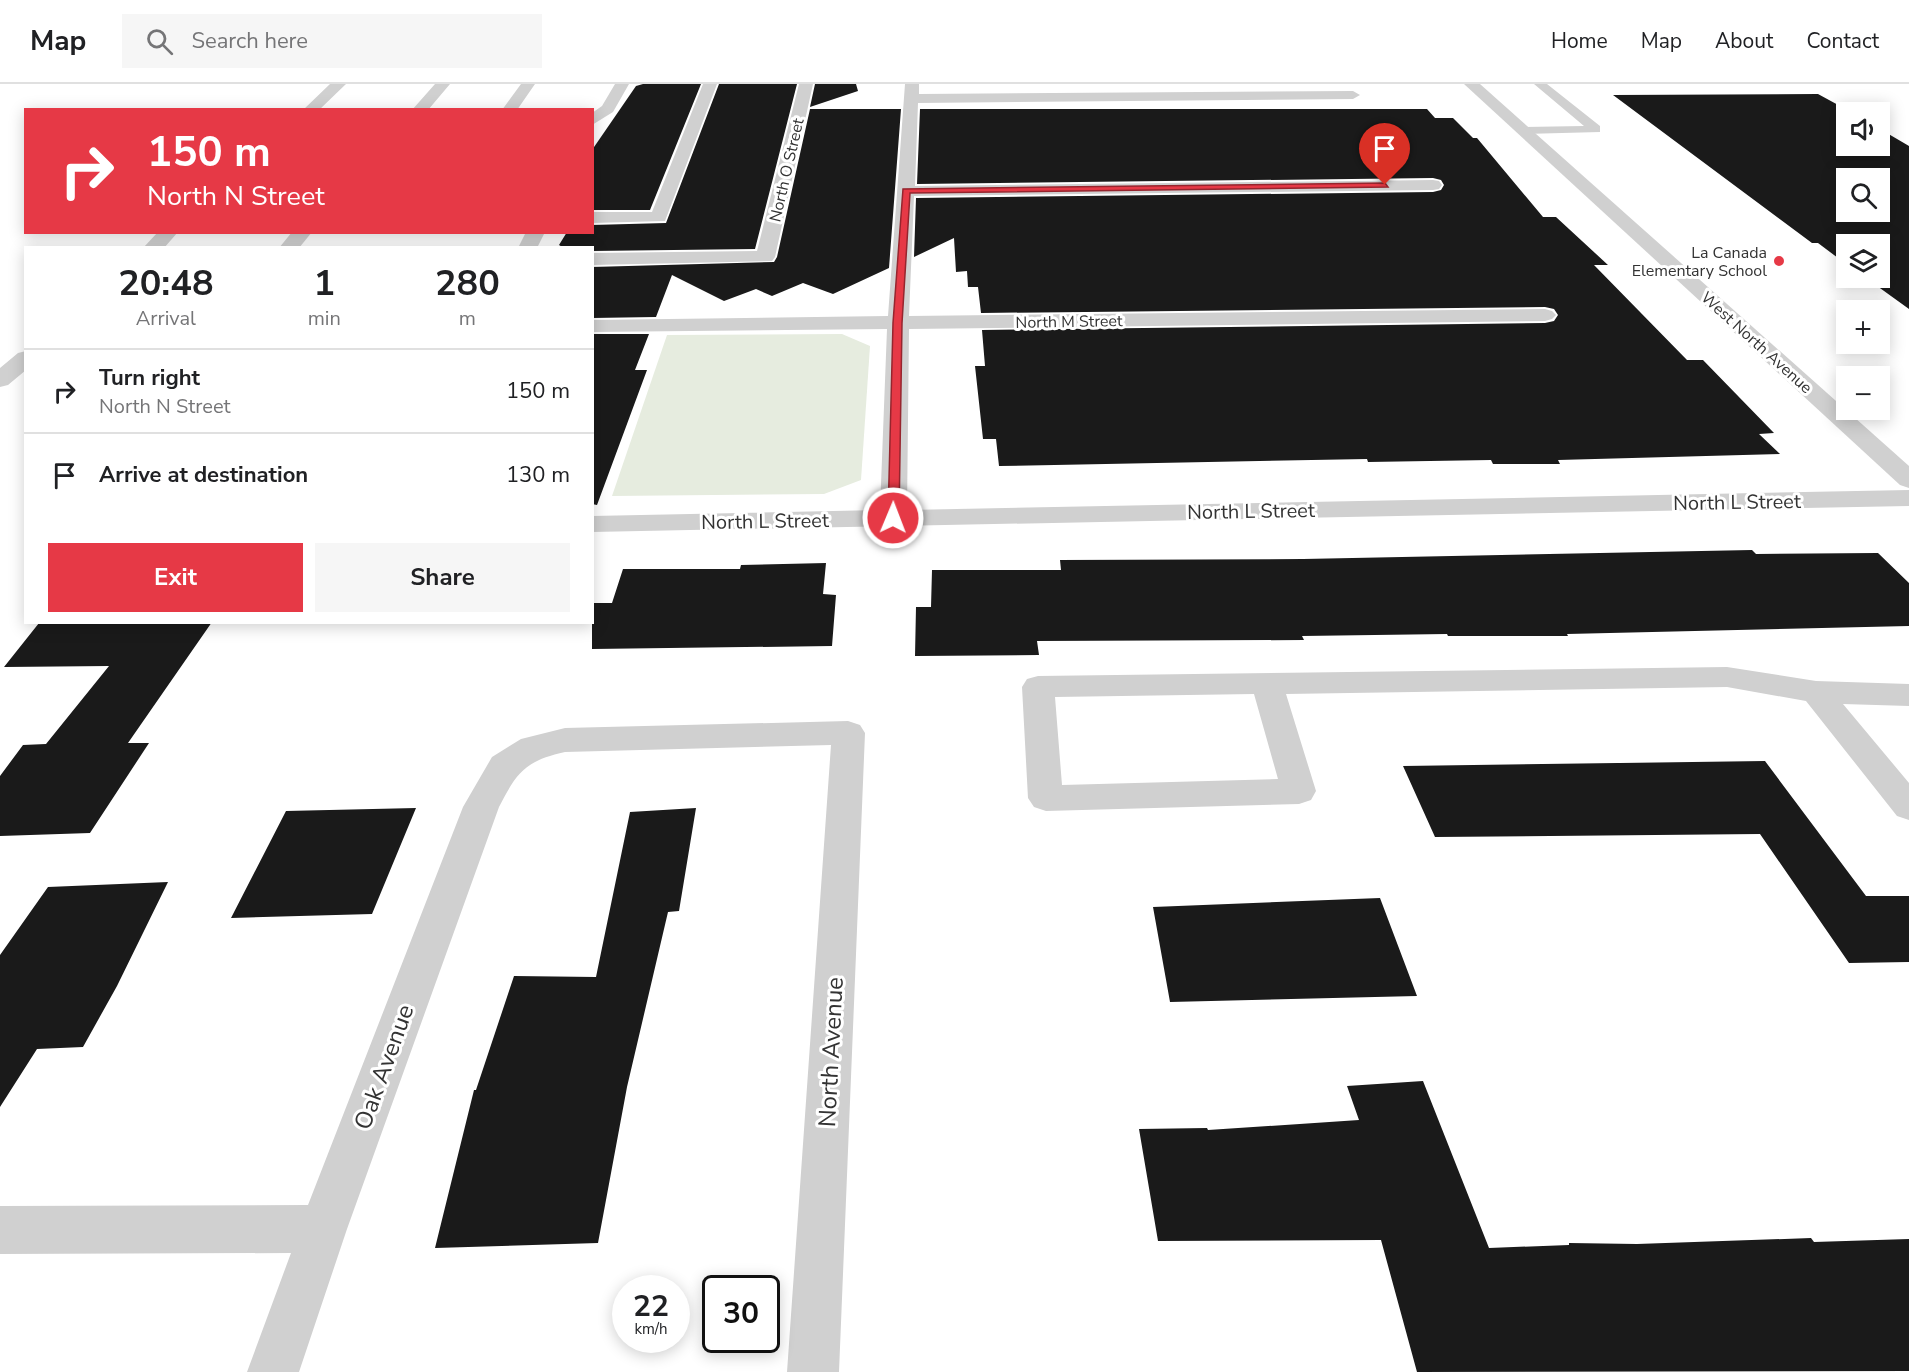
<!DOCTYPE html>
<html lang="en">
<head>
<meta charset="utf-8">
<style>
  :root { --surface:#fff; --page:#f6f6f6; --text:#202124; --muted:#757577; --line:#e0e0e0; --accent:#e63946 }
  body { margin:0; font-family:"Nunito Sans",sans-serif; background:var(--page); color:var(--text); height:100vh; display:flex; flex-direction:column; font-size:22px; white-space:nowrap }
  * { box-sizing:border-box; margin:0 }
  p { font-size:20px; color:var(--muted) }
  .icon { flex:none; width:33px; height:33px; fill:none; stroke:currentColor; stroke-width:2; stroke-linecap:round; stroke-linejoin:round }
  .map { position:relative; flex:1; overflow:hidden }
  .panel { position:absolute; left:24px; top:162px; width:570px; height:378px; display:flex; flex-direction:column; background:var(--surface); border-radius:0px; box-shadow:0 3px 15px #0003 }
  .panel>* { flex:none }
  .hud { position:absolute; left:24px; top:24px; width:570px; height:126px; border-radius:0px; box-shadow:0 3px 15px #0003; background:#e63946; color:#fff; overflow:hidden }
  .tools { position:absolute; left:1836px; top:18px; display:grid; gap:12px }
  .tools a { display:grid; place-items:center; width:54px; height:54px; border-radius:0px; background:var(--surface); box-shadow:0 3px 15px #0003; font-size:30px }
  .speed { position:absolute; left:612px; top:1191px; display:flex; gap:12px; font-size:30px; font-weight:700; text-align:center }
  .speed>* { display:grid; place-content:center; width:78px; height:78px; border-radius:50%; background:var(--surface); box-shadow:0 3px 15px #0003; line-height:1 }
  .speed small { font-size:15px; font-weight:400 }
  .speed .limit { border:3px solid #111; border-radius:9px; background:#fff; color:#111 }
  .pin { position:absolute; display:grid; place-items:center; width:51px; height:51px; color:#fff; margin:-62px -26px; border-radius:50% 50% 50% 0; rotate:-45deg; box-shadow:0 0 6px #0007 }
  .pin .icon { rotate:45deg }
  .me { position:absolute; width:66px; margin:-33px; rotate:1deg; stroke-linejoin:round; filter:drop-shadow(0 0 4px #0008) }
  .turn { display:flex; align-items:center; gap:21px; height:126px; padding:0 24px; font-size:27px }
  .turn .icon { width:78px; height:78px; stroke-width:2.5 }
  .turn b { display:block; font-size:42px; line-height:51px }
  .eta { display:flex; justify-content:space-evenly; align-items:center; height:102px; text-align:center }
  .eta b { font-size:36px; font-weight:700; line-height:42px }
  .button { display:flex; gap:12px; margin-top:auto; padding:12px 24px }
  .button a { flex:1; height:69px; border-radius:0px; background:var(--accent); color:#fff; font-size:24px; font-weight:700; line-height:69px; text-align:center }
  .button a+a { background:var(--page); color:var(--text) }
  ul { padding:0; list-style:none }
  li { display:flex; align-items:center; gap:18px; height:84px; padding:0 24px; border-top:2px solid var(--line) }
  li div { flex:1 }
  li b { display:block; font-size:22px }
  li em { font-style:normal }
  header { display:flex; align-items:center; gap:36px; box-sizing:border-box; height:84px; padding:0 30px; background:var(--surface); border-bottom:2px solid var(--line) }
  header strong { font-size:28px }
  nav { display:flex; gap:33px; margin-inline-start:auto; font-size:21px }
  .search { width:420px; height:54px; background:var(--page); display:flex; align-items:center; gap:15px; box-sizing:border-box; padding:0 21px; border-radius:0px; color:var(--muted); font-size:22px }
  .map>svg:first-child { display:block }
  .green { fill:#e6ecdf }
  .building { fill:#1a1a1a; fill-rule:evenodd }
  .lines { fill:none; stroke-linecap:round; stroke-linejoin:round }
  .service { fill:#d0d0d0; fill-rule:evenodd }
  .minor { fill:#d0d0d0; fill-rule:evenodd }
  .tertiary { fill:#d0d0d0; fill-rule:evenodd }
  .route { fill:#e63946; stroke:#96252e; stroke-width:1.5 }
  .poi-dot { fill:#e63946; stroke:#fff; stroke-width:2 }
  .labels { text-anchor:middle; stroke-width:6; stroke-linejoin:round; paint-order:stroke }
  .far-street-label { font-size:16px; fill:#333; stroke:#fff }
  .far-poi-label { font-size:16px; fill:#333; stroke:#fff; text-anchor:end }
  .street-label { font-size:20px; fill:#333; stroke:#fff }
  .near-street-label { font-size:24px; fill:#333; stroke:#fff }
</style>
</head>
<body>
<header>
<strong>Map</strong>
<div class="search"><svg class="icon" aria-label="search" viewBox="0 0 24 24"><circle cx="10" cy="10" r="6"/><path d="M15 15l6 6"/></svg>Search here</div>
<nav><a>Home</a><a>Map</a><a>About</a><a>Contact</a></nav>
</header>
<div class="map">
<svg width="1909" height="1288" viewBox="0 0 1909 1288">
  <rect width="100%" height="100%" fill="#fff"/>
  <path class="green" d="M842,250l28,12 -9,134 -37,14 -212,2 55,-161z"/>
  <path class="building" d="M643,0h58l-51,126h-58v-60l44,-64z
    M719,0h78l-42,165 -163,2v-3h-28l-5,-3 8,-13h25v-7l74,-2z
    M815,0h41l2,7 -48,16z
    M1818,10l33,18h-5v34h34v-17l29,17v163l-43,-31h14v-34h-34v20l-28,-21h-6l-199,-148zM1846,94h34v34h-34z
    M810,25h91l-12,159 -56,26 -30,-11 -31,13 -16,-7 -32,12 -52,-26 -16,42 -64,1v-51l182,-5 3,-5z
    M920,25h507l8,9h18l20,20h4l66,79h13l52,48h-14l93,95h16l71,73 -15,1 21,20 -222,6 2,4h-67l-2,-4 -123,2 -1,-3 -368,7 -3,-27h-13l-8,-73h10l-3,-36 563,-7 9,-2 4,-6 -4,-6 -9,-2 -564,6 -3,-26h-10l-1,-16 -11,1 -2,-34 -40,19 2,-59 517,-6 8,-2 3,-5 -3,-5 -8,-2 -516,6z
    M592,250h57l-14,36h12l-50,135 -5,-1z
    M1752,466l4,4 122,-1 31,30v43l-342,8 1,2h-120l-1,-2 -145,2 2,4 -267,1 2,14 -124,1 1,-49h15l1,-37h129l-1,-10 243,-1z
    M826,479l-3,31 13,1 -4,51 -240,3v-46h20l11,-34h117l1,-4z
    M212,538l-84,121h21l-59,90 -90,3v-60l23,-31 23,-1 63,-78 -105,1 35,-44z
    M1765,677l101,135h43v66l-60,1 -89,-129 -325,3 -32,-71z
    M416,724l-44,106 -141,4 55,-107z
    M696,724l-17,103 -11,1 -41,175 -29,156 -163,5 39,-158h2l38,-114 82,1 34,-165z
    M168,798l-51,104 -34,61 -46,2 -37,58v-152l48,-68z
    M1380,814l37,98 -247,6 -17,-95z
    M1423,997l66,167 80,-3v-2l68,1 174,-6 3,4 95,-3v132l-492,1 -36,-132 -223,1 -19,-112 68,-1 1,2 151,-10 -12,-34z"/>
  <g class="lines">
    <path class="service" d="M1534,0h13l53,42v6l-81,2v-6l4,-1 61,-1z"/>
    <path class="minor" d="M330,0h16l-27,26h-16z
      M435,0h15l-22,26h-16z
      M521,0h14l-18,26h-15z
      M615,0h14l-16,28 -21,13v-12l10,-7z
      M703,0h14l-52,137 -73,2v-11h60z
      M799,0h14l-38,173 -3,4 -180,4v-12l165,-2z
      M905,0h14v10l434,-3 7,4 -7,4 -435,4 -3,83 518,-6 6,1 3,4 -3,4 -6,1 -519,6 -5,120 636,-7 7,2 4,4 -4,4 -7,2 -636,8 -2,181 1002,-20v16l-1317,26v-16l288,-6 7,-181 -295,3v-12l296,-4z
      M158,148h20l-14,16h-21z
      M292,148h20l-13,16h-20z
      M526,148h19l-8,16h-19z
      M26,267v19l-18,15 -8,2v-19l18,-15z
      M1727,583l89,14 93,3v22l-66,-2 66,79v37l-12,-4 -91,-115 -79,-14 -441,7 30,97 -5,9 -12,4 -253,7 -12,-4 -6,-9 -6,-111 5,-8 11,-3zM1254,610l24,85 -216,6 -7,-88z
      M848,637l12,4 5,8 -26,639h-52l44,-627 -266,7c-40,9 -48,20 -66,55l-152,422 -48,143h-52l44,-119 -291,1v-48l308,-1 155,-398 29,-50 29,-18 44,-11z"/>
    <path class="tertiary" d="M1464,0h16l429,382v22l-9,-3z"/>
  </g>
  <path class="route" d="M1385,99l3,4 -478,6 -8,130 -3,195 -6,4 -5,-4 5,-195 10,-134z"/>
  <circle class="poi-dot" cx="1779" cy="177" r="6"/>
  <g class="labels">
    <g class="far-street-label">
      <text transform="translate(786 86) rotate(-77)" y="6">North O Street</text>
      <text transform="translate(1069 237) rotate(-1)" y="6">North M Street</text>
      <text transform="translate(1757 258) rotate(42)" y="6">West North Avenue</text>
    </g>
    <g class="far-poi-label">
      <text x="1767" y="174">La Canada<tspan x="1767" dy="18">Elementary School</tspan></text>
    </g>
    <g class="street-label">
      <text transform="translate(1737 418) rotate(-1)" y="7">North L Street</text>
      <text transform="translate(1251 427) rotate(-1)" y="7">North L Street</text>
      <text transform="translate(765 437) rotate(-1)" y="7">North L Street</text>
    </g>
    <g class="near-street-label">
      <text transform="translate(831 968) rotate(-87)" y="8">North Avenue</text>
      <text transform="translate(384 983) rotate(-70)" y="8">Oak Avenue</text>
    </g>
  </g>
</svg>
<div class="tools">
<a><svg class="icon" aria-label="sound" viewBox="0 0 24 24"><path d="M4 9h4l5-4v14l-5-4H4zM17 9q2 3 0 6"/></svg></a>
<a><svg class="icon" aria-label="search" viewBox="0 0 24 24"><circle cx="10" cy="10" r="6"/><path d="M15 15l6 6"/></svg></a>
<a><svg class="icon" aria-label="layers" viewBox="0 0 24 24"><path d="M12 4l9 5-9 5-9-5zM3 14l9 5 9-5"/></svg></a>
<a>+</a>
<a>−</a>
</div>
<div class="speed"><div>22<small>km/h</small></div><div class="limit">30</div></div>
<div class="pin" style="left:1385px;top:101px;background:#d93025"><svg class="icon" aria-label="arrive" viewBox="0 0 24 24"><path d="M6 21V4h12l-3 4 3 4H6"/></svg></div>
<svg class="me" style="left:893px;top:434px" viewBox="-20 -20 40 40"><circle r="17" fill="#e63946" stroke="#fff" stroke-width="3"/><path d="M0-11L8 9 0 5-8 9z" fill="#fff"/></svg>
<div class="hud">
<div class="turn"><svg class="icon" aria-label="right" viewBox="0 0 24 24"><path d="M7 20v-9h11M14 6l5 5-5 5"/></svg><div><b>150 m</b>North N Street</div></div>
</div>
<section class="panel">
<div class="eta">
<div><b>20:48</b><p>Arrival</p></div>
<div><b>1</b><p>min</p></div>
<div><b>280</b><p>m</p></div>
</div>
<ul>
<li><svg class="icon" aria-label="right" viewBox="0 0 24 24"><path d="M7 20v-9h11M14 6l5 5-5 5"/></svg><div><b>Turn right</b><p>North N Street</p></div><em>150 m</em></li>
<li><svg class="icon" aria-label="arrive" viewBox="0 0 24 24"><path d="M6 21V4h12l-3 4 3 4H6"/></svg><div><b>Arrive at destination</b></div><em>130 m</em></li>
</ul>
<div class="button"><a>Exit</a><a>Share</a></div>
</section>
</div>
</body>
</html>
